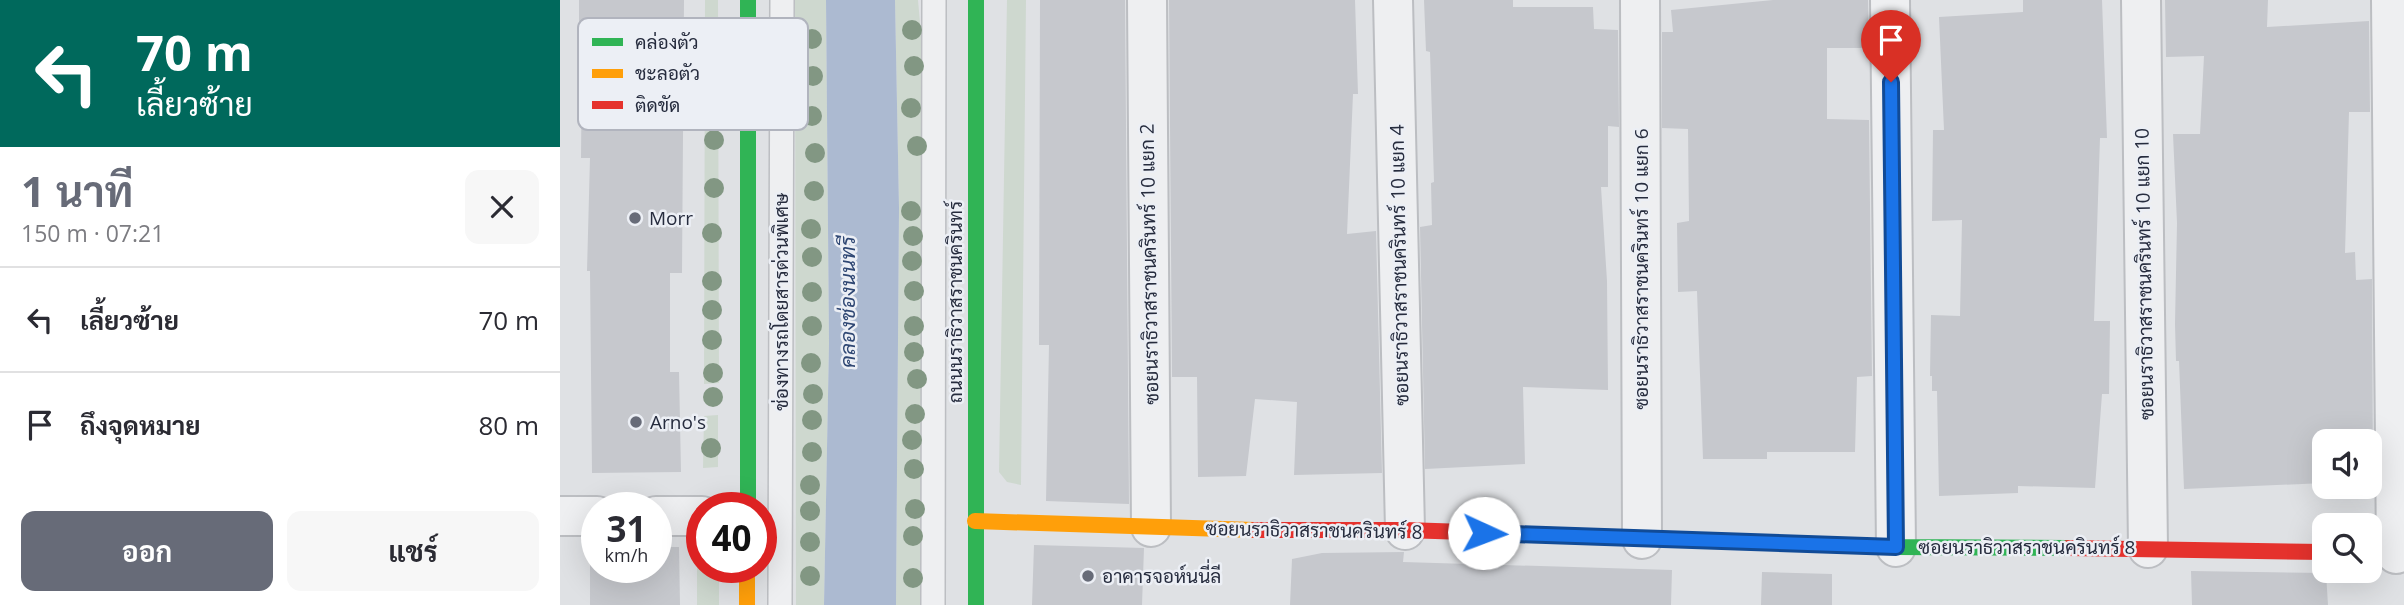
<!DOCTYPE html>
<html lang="th">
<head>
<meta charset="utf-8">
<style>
  :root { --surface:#fff; --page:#f7f7f7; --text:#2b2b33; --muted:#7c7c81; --line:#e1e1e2; --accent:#676b78 }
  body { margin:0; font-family:"Open Sans",Sarabun,sans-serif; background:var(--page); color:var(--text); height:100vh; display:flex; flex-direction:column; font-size:26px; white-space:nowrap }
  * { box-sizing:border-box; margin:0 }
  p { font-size:23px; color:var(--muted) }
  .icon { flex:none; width:38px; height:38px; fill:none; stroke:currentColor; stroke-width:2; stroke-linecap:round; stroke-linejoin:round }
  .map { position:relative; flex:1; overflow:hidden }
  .drawer { display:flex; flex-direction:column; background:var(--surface); width:560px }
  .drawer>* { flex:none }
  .top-card { background:#00695c; color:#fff; overflow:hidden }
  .tools { position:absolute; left:1752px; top:429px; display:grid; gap:14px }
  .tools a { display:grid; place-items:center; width:70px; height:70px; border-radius:14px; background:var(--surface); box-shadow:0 7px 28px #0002; font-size:35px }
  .speed { position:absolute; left:21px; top:492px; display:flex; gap:14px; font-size:35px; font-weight:700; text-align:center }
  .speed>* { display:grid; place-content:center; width:91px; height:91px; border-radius:50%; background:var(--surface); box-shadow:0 7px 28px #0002; line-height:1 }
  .speed small { font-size:18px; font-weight:400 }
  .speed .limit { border:10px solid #d22; background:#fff; color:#111 }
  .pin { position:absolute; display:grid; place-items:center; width:60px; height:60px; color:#fff; margin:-72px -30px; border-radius:50% 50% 50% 0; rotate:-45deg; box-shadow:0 0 7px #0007 }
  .pin .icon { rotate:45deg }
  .me { position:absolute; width:77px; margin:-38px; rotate:92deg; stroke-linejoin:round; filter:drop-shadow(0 0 5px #0008) }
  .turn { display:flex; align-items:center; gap:24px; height:147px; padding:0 21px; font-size:32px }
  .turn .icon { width:91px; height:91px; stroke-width:2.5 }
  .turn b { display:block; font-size:49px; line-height:60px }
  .round { display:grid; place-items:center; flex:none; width:74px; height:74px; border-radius:14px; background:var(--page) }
  .overview { display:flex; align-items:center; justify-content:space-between; height:119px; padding:0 21px }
  h1 { font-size:42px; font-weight:700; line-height:52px; color:var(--accent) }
  .action { display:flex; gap:14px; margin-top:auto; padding:14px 21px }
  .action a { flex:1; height:80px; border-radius:14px; background:var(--accent); color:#fff; font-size:28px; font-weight:700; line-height:80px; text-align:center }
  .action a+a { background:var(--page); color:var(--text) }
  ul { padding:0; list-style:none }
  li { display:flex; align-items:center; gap:21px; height:105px; padding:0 21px; border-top:2px solid var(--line) }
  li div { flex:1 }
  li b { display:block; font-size:26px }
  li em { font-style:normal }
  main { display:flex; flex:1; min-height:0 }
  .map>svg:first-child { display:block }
  .green { fill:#ced8cf }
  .water { fill:#acbad1 }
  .building { fill:#c6c8cd }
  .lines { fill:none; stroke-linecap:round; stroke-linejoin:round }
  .lane-casing { stroke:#bcbec2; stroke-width:26 }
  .street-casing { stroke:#bcbec2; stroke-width:42 }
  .lane { stroke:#eeeff1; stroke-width:23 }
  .street { stroke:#eeeff1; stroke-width:38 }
  .fast { stroke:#30b455; stroke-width:16 }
  .slow { stroke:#ff9f0a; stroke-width:16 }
  .jam { stroke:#e5322d; stroke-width:16 }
  .tree { fill:#829783 }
  .route-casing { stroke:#114b97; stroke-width:18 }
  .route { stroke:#1a73e8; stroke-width:12 }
  .poi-dot { fill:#676b78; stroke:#eceff5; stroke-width:2.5 }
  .labels { text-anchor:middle; stroke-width:5; stroke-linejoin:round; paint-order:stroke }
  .poi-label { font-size:19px; fill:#262c3e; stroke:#eceff5; text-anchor:start }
  .street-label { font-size:19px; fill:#262c3e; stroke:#eceff5 }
  .water-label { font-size:21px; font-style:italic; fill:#2f4773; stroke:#eceff5 }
  .key { fill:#eceff5; stroke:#b1b4be; stroke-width:2 }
  .key-label { font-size:19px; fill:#262c3e }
</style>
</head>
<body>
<main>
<section class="drawer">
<div class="top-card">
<div class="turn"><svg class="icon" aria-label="left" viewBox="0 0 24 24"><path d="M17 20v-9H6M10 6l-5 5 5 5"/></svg><div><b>70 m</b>เลี้ยวซ้าย</div></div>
</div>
<div class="overview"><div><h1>1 นาที</h1><p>150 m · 07:21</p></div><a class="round"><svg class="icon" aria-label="close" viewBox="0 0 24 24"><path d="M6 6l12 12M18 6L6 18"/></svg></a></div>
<ul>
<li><svg class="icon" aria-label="left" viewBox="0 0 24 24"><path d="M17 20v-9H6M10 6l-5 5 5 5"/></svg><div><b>เลี้ยวซ้าย</b></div><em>70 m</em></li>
<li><svg class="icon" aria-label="arrive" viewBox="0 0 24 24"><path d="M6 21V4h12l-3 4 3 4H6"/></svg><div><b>ถึงจุดหมาย</b></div><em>80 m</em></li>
</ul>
<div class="action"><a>ออก</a><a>แชร์</a></div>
</section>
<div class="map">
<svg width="1844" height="605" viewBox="0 0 1844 605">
  <rect width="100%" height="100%" fill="#dfe1e4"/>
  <path class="green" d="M145,0h13l1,383 -15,1z
    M235,0h31l3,343 -5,262h-28z
    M335,0h23l3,34 4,571h-29l3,-397z
    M447,0h19l-5,485 -14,-3 -8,-10z
    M158,415v52l-15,1 1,-52z
    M142,544v23h17v38h-22v-60z"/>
  <path class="water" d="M266,0h69l4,208 -3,397h-72l5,-262z"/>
  <path class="building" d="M19,0h105l-2,273h-12v99h9l2,100 -89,1 -2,-202h-3l3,-113h-9l1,-107h-3z
    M480,0h85l4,504 -83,-3 3,-156h-10z
    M609,0h186l3,94h-5l-6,140 29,-3 6,242 -88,2 3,-73 -42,-3 -9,77 -48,1 -1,-100h-25z
    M864,0h89v7h80l1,22 24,1 1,97 -11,-1v61h-7l6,94 1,109 -85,-3 2,77 -100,5 -5,-242 12,-2 -1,-42 3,-1 -4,-130 -4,-1z
    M1213,0h95l1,48h-42v71l42,1 3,256 -15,1 -2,75h-88v7h-64l-6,-168 -19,1 -1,-69 12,-2 -1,-92 -26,-1v-96h11l-2,-22z
    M1463,0h79l5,138h-7l-6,183h16l-1,73h-7l-7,94 -77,-2v7l-79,3 -2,-105h-5v-15h-2l1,-61 29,1 2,-96 -30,1 1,-91h11l-5,-113 84,-5z
    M1605,0h103l-1,27 102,-6 1,91h-21l-4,141 10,-1 1,28 16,-1 1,203h-3v-41h-46v42l-140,6 -5,-128h-3l-1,-37 2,-101 -4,-89h27l4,-78 -38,1z
    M474,545l110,3 -2,57h-110z
    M30,547h7v20h59v-20h23l1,58h-90z
    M844,552l-1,10 269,8 -1,35h-381l2,-46 30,-6z
    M1631,571l135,2 2,32h-136z
    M1202,572l70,2v31h-71z"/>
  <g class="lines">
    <g class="lane-casing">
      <path id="lane" d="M220,605l2,-605
        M373,605l1,-605"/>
    </g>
    <g class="street-casing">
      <path id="street" d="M587,0l4,527
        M833,0l12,530
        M1080,0l2,539
        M1330,0l6,547
        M1581,0l7,548
        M1831,0l5,554
        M0,516h37
        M96,516h46"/>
    </g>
    <use href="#lane" class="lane"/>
    <use href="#street" class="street"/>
    <path class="fast" d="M188,0v508
      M416,0v605
      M965,534l371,13 172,1"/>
    <path class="slow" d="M415,521l279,9
      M187,567v38"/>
    <path class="jam" d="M694,530h151l120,4
      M1508,548l256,4"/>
  </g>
  <g class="tree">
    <circle cx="352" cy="30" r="10"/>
    <circle cx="252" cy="39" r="10"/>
    <circle cx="354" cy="66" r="10"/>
    <circle cx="253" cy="76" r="10"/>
    <circle cx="351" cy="108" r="10"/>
    <circle cx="252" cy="116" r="10"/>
    <circle cx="154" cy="140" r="10"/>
    <circle cx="357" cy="146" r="10"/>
    <circle cx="255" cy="153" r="10"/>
    <circle cx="154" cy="188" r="10"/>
    <circle cx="254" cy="191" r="10"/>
    <circle cx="351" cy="211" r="10"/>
    <circle cx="251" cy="229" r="10"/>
    <circle cx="152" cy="233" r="10"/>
    <circle cx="353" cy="236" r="10"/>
    <circle cx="252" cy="257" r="10"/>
    <circle cx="352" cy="261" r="10"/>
    <circle cx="152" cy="281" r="10"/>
    <circle cx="354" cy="291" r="10"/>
    <circle cx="252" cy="292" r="10"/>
    <circle cx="152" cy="310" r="10"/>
    <circle cx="252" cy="326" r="10"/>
    <circle cx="354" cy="326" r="10"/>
    <circle cx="152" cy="340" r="10"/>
    <circle cx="354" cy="352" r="10"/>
    <circle cx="251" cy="363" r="10"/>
    <circle cx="153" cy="373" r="10"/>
    <circle cx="357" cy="379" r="10"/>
    <circle cx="253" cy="394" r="10"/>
    <circle cx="153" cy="397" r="10"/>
    <circle cx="355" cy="414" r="10"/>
    <circle cx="252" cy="420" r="10"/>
    <circle cx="352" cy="440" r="10"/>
    <circle cx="151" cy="448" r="10"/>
    <circle cx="252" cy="452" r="10"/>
    <circle cx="354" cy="469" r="10"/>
    <circle cx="250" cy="485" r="10"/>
    <circle cx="355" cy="509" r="10"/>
    <circle cx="250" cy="511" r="10"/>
    <circle cx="353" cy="536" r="10"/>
    <circle cx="250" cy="542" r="10"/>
    <circle cx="250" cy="576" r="10"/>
    <circle cx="353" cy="578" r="10"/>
  </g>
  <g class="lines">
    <g class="route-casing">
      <path id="route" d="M924,533l412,14 -5,-465"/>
    </g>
    <use href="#route" class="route"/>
  </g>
  <g class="poi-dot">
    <circle cx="75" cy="218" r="7"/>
    <circle cx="76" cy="422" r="7"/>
    <circle cx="528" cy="576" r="7"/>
  </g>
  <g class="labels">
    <g class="poi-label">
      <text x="89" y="225">Morr</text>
      <text x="90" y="429">Arno's</text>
      <text x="542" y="583">อาคารจอห์นนี่ลี</text>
    </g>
    <g class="street-label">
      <text transform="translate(589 264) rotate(-91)" y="7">ซอยนราธิวาสราชนครินทร์ 10 แยก 2</text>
      <text transform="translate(839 265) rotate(-91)" y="7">ซอยนราธิวาสราชนครินทร์ 10 แยก 4</text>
      <text transform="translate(1081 269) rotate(-90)" y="7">ซอยนราธิวาสราชนครินทร์ 10 แยก 6</text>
      <text transform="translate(1584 274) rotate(-91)" y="7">ซอยนราธิวาสราชนครินทร์ 10 แยก 10</text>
      <text transform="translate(221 302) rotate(-90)" y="7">ช่องทางรถโดยสารด่วนพิเศษ</text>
      <text transform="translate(395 302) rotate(-90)" y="7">ถนนนราธิวาสราชนครินทร์</text>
      <text transform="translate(754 530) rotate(1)" y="7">ซอยนราธิวาสราชนครินทร์ 8</text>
      <text x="1467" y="554">ซอยนราธิวาสราชนครินทร์ 8</text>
    </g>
    <g class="water-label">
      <text transform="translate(288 302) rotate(-90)" y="7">คลองช่องนนทรี</text>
    </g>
  </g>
  <rect x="18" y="18" width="230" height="112" rx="10" class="key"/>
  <rect x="32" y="38" width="31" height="8" fill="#30b455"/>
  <rect x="32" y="69" width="31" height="9" fill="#ff9f0a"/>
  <rect x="32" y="101" width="31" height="8" fill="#e5322d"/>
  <g class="key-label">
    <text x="75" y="49">คล่องตัว</text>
    <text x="75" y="80">ชะลอตัว</text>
    <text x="75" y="112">ติดขัด</text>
  </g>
</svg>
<div class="tools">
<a><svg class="icon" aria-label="sound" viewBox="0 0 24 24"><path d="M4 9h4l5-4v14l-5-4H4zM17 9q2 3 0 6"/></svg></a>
<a><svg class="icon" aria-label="search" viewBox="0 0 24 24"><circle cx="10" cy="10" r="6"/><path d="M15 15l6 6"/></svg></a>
</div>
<div class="speed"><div>31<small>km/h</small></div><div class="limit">40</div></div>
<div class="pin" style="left:1331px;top:82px;background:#d93025"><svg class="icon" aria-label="arrive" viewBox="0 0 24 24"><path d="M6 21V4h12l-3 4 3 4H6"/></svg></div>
<svg class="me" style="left:924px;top:533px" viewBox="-20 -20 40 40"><circle r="19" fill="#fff"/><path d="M0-13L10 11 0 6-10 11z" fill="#1a73e8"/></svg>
</div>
</main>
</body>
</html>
